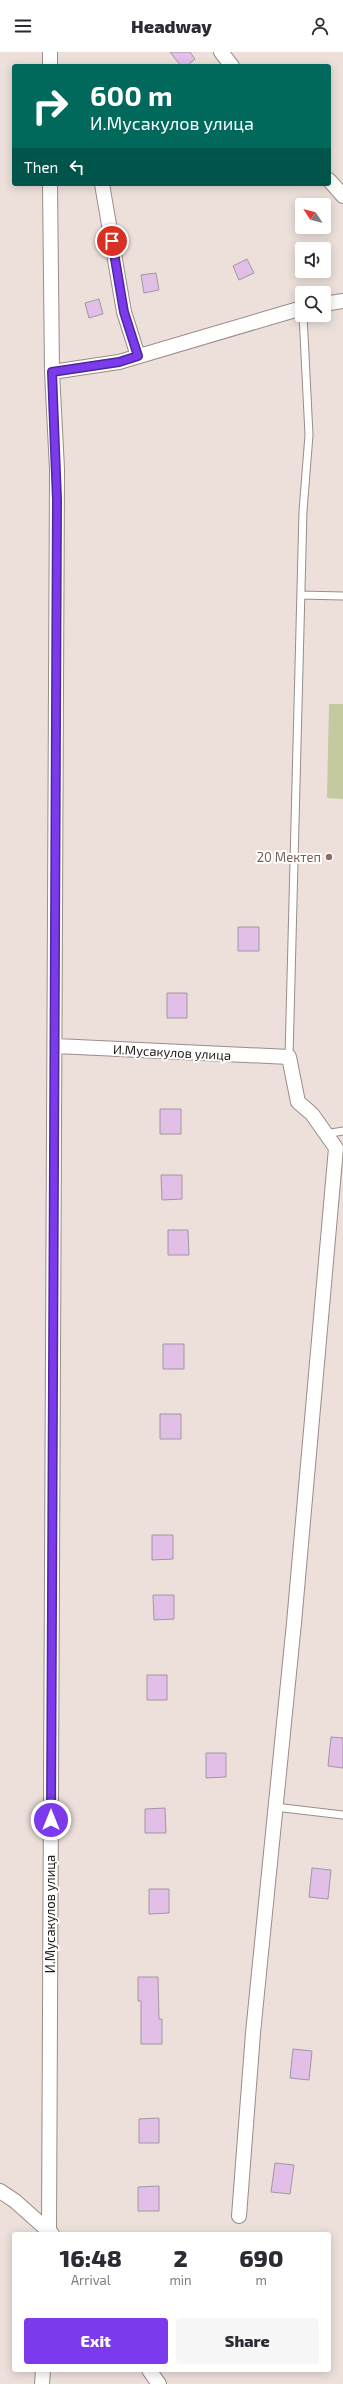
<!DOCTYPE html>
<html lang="en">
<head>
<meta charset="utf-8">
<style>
  :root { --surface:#fff; --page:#f7f7f7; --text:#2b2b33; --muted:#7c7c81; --accent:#7c3aed }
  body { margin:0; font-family:"Exo 2",sans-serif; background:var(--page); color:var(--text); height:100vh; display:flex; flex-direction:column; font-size:15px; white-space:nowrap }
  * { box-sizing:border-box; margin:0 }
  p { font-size:13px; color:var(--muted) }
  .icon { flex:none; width:22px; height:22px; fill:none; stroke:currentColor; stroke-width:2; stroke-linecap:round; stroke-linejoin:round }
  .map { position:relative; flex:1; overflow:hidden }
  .side { position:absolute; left:12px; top:2180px; width:319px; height:140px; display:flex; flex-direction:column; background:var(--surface); border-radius:4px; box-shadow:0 2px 10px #0003 }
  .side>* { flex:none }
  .banner { position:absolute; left:12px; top:12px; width:319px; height:122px; border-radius:4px; box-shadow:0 2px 10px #0003; background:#00695c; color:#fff; overflow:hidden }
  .needle { width:26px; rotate:306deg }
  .tools { position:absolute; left:295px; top:146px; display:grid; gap:8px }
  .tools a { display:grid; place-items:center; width:36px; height:36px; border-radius:4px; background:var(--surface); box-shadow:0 2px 10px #0003; font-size:20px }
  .pin { position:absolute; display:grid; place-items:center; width:34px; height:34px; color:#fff; margin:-17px; border:2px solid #fff; border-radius:50%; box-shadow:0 1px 4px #0007 }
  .me { position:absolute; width:44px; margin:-22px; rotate:0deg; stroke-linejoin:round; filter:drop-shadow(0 0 3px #0008) }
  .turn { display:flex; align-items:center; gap:14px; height:84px; padding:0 12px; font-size:18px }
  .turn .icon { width:52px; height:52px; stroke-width:2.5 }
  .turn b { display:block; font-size:28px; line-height:34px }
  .then { display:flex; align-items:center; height:38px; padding:0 12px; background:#0003; gap:8px; font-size:15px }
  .eta { display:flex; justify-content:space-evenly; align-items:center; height:68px; text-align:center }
  .eta b { font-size:24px; font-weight:800; line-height:28px }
  .primary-button { display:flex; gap:8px; margin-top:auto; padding:8px 12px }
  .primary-button a { flex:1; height:46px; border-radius:4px; background:var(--accent); color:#fff; font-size:16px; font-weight:800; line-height:46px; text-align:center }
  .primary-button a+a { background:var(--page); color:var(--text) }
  header { display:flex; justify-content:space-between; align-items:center; height:52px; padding:0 12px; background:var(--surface); font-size:18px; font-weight:800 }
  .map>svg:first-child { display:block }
  .green { fill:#c4c9a0 }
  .building { fill:#e1bfe7; stroke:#a098a1 }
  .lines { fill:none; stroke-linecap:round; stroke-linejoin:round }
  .service-casing { stroke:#998d87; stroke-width:9 }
  .minor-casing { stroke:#998d87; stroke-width:16 }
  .service { stroke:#fff; stroke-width:7 }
  .minor { stroke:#fff; stroke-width:14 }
  .route-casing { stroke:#51269a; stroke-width:10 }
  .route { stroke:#7c3aed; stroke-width:7 }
  .education-dot { fill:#8d6e63; stroke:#fff; stroke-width:1.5 }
  .labels { text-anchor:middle; stroke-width:4; stroke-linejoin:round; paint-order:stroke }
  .education-label { font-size:13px; fill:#785e54; stroke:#fff; text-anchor:end }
  .street-label { font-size:13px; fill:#1f1a18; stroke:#fff }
</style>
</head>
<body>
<header><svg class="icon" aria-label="menu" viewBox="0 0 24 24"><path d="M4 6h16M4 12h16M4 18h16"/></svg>Headway<svg class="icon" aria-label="person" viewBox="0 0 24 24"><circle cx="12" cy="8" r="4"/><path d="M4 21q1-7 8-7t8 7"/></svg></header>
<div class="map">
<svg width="343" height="2332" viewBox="0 0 343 2332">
  <rect width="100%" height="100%" fill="#ede0db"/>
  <path class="green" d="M329,652h14v95l-16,-1z"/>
  <path class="building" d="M170,0h20l5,7 -8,7h-6z
    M247,207l7,14 -15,7 -6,-14z
    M156,221l3,17 -15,3 -3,-18z
    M99,247l4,15 -14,4 -4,-15z
    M238,875h21v24h-21z
    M167,941h20v25h-20z
    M160,1057h21v25h-21z
    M161,1123h21v24l-20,1z
    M168,1178h20l1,25h-21z
    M163,1292h21v25h-21z
    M160,1362h21v25h-21z
    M152,1483h21v24l-21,1z
    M153,1543h21v24l-20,1z
    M147,1623h20v25h-20z
    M331,1685l12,1v30l-15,-2z
    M206,1701h20v24l-20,1z
    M165,1756l1,25h-21v-24z
    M312,1816l19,2 -3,29 -19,-2z
    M149,1837h20v24l-20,1z
    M138,1925h20l1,42h3v25h-21v-43h-3z
    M293,1997l19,2 -3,29 -19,-2z
    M159,2066v25h-20v-24z
    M275,2111l19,2 -4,29 -19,-2z
    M159,2134v25h-21v-24z"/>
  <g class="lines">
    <g class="service-casing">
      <path id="service" d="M301,543l42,1
        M289,1005l14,-546 6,-76 -6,-120
        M326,1082l17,-3
        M275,1755l68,8"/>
    </g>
    <g class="minor-casing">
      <path id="minor" d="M50,0v14
        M221,0l11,14
        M329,128l14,16
        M50,132l2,188
        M102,132l22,128 14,44
        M324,252l19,-3
        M56,994l233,11 9,45 14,12 24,34 -42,475 -41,410 -14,183
        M0,2139l15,10 37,33
        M49,2182l8,-1765 -5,-97 67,-10 183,-54
        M149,2318l10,14
        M42,2332l1,-14"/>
    </g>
    <use href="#service" class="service"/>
    <use href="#minor" class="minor"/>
  </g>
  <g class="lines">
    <g class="route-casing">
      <path id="route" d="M51,1768l6,-1320 -5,-128 67,-10 19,-6 -14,-44 -12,-71"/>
    </g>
    <use href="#route" class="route"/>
  </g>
  <circle class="education-dot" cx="329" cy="805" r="4"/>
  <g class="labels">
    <g class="education-label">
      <text x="321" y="810">20 Мектеп</text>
    </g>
    <g class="street-label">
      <text transform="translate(172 1000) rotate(3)" y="5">И.Мусакулов улица</text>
      <text transform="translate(50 1862) rotate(-90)" y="5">И.Мусакулов улица</text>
    </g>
  </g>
</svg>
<div class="tools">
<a><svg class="needle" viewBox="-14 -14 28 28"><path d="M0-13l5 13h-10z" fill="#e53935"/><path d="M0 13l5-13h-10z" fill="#7c7c81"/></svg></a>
<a><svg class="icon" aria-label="sound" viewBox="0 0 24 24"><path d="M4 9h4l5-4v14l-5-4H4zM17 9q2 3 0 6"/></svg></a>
<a><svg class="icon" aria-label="search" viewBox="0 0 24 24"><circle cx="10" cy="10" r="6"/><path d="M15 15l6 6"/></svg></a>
</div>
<div class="pin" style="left:112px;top:189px;background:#d93025"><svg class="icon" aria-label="arrive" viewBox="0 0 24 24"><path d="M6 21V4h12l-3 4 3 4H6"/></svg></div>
<svg class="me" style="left:51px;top:1768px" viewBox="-20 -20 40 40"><circle r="17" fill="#7c3aed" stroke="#fff" stroke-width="3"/><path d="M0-11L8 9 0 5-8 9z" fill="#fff"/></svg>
<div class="banner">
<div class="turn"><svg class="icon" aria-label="right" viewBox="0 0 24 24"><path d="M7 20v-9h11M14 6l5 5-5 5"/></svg><div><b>600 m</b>И.Мусакулов улица</div></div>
<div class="then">Then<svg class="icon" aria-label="left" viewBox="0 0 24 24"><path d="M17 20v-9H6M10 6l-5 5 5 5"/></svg></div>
</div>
<section class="side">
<div class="eta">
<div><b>16:48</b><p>Arrival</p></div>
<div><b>2</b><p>min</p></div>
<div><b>690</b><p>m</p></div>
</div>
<div class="primary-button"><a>Exit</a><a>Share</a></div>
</section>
</div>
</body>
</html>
